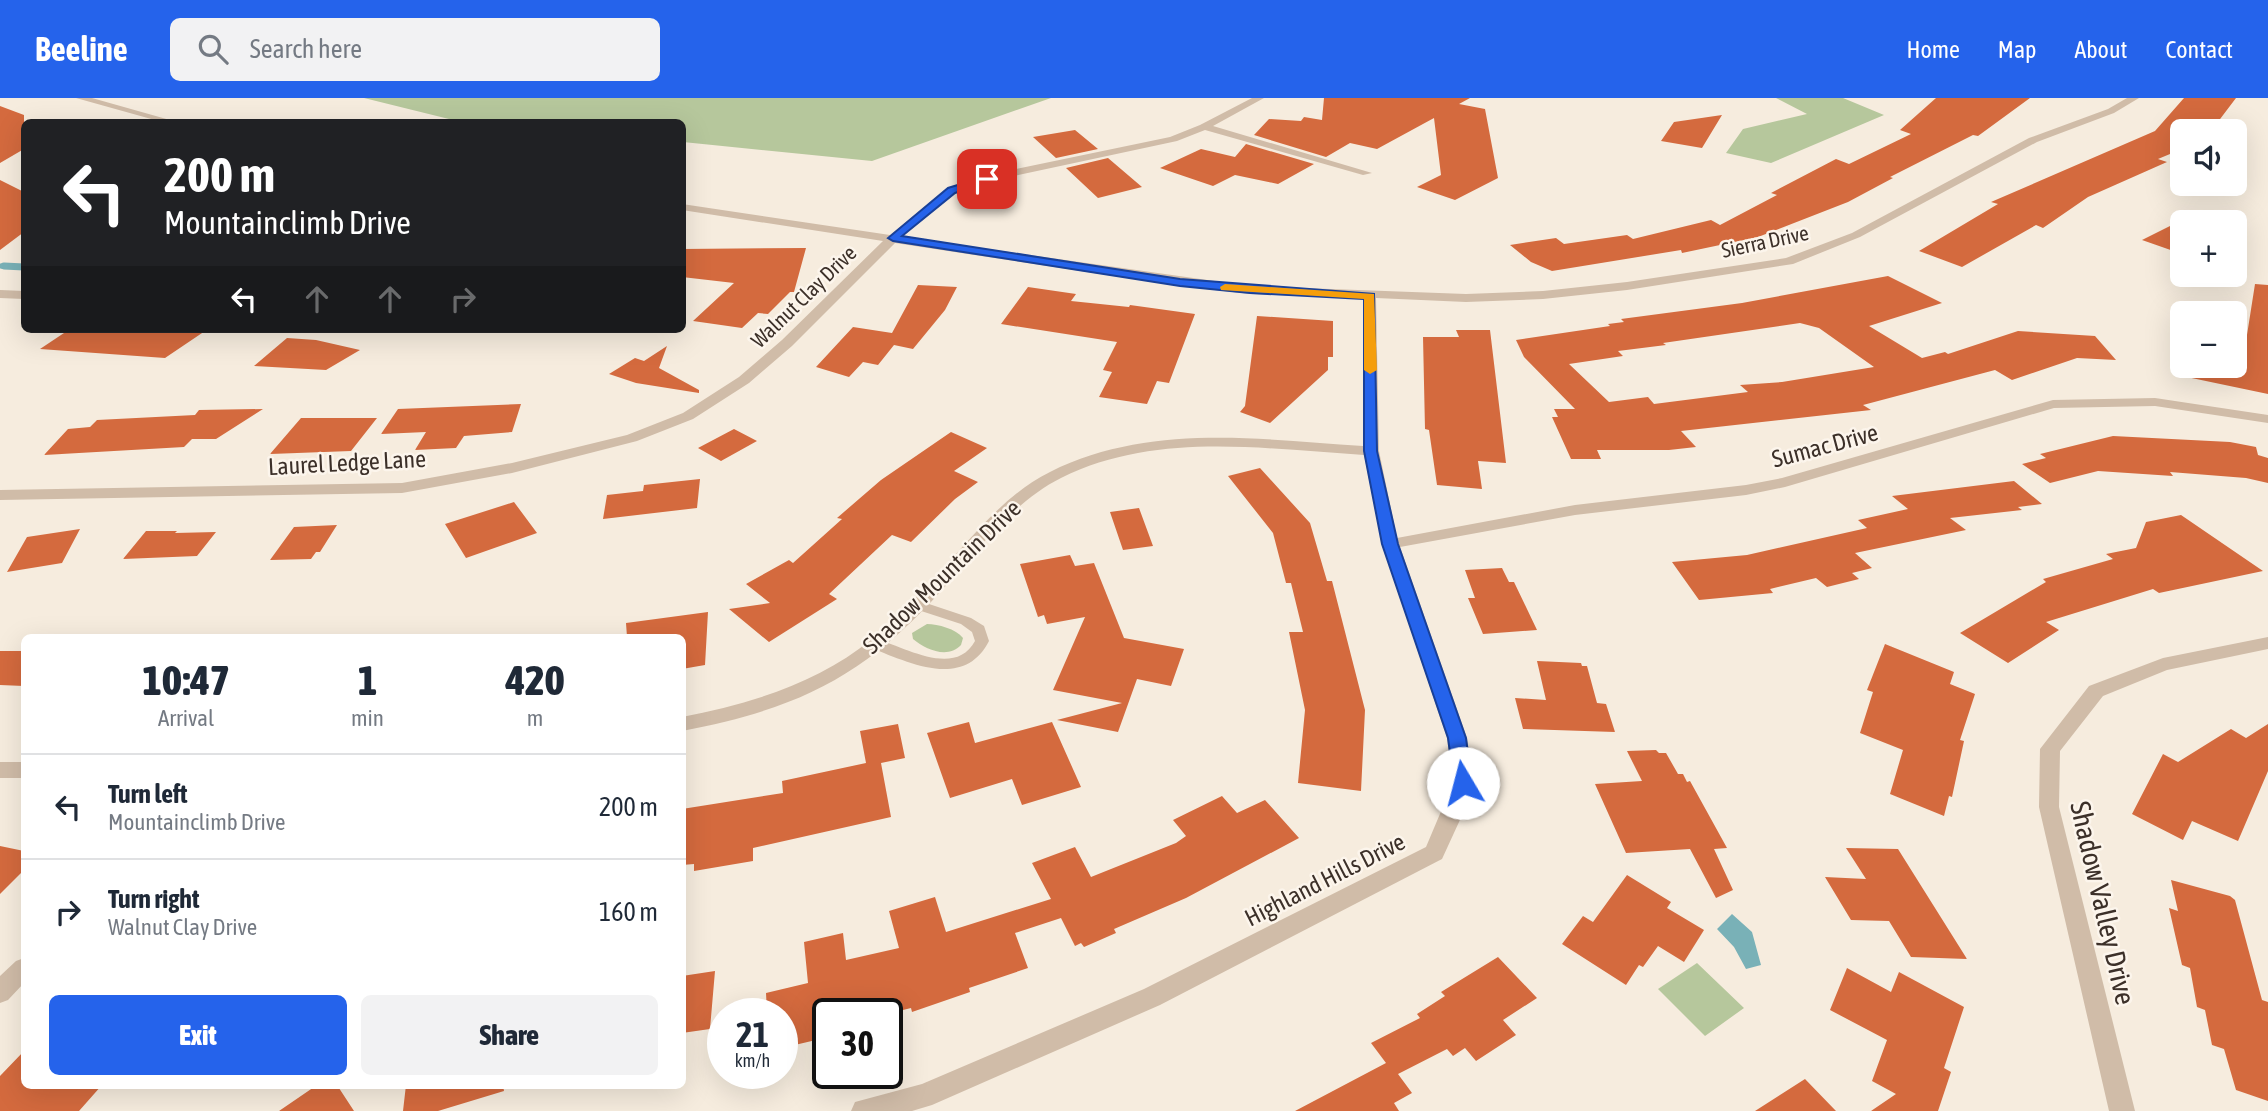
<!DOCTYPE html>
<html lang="en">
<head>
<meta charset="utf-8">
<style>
  :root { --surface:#fff; --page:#f2f2f3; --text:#1f2937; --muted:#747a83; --line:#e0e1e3; --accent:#2563eb }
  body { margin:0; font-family:"Asap Condensed",sans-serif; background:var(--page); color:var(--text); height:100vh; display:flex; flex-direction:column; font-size:26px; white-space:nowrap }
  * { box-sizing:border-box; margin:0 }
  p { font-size:23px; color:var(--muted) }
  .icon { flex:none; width:38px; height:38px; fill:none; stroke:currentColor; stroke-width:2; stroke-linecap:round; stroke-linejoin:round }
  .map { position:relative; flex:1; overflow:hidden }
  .side { position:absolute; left:21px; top:536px; width:665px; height:455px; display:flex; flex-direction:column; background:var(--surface); border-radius:10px; box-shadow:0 7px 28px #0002 }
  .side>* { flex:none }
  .top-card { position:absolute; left:21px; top:21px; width:665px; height:214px; border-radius:10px; box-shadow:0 7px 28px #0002; background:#202124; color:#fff; overflow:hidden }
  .fabs { position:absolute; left:2170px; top:21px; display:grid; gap:14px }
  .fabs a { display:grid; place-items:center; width:77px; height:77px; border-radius:10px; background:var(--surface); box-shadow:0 7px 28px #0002; font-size:35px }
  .speed { position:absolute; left:707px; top:900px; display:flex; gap:14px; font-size:35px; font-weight:700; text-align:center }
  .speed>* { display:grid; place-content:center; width:91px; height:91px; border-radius:50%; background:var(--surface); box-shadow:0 7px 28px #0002; line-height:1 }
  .speed small { font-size:18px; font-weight:400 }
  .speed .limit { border:4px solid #111; border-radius:10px; background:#fff; color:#111 }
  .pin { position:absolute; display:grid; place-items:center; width:60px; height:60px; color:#fff; margin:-30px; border-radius:14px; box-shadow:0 4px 10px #0006 }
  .me { position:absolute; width:77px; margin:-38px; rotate:352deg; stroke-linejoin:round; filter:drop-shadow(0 0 5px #0008) }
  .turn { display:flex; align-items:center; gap:24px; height:147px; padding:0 28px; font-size:32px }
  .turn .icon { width:91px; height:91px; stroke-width:2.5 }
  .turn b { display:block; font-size:49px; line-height:60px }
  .lanes { display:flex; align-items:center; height:66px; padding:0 28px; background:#0003; justify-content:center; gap:35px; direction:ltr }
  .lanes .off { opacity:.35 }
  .eta { display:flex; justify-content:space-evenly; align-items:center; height:119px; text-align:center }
  .eta b { font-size:42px; font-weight:800; line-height:49px }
  .button { display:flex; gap:14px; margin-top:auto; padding:14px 28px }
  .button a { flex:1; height:80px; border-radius:10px; background:var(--accent); color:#fff; font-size:28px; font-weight:800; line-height:80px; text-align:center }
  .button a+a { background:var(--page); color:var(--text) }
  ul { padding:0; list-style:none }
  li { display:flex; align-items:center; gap:21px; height:105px; padding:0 28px; border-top:2px solid var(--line) }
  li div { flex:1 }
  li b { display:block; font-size:26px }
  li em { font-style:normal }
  header { display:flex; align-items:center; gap:42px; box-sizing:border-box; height:98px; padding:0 35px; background:var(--accent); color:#fff }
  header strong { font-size:33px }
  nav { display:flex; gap:38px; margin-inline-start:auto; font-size:24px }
  .search { width:490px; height:63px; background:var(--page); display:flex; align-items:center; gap:18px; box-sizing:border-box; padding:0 24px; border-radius:10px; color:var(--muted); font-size:26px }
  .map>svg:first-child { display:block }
  .green { fill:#b6c79c }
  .water { fill:#79b1b7 }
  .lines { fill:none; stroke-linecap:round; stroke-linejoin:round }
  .stream-far1 { stroke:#79b1b7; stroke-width:5 }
  .stream { stroke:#79b1b7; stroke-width:7 }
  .building { fill:#d46a3e; fill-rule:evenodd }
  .lane { fill:#d0bca8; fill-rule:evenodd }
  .street { fill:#d0bca8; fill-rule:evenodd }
  .route { fill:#2563eb; stroke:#184099; stroke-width:2 }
  .slow { fill:#f59e0b }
  .labels { text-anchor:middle; stroke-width:5; stroke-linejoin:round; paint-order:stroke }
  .far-street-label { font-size:21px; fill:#3c3029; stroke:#fcf5ec }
  .street-label { font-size:24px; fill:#3c3029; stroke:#fcf5ec }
  .near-street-label { font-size:28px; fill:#3c3029; stroke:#fcf5ec }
</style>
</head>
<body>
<header>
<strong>Beeline</strong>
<div class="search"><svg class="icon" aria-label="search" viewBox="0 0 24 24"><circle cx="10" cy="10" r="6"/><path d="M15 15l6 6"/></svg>Search here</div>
<nav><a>Home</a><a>Map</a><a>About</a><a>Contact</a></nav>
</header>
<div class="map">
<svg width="2268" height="1013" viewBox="0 0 2268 1013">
  <rect width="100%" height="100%" fill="#f6ecde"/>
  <path class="green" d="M364,0h687l-179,63 -189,-19 -1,-20h-194l-39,-3z
    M1776,0h67l41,17 -113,48 -45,-10 17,-24 64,-15z
    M927,526c11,0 29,5 36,14l-2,7c-13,14 -35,5 -48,-6l-1,-6z
    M1697,865l47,45 -39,28 -47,-47z"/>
  <path class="water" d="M1732,816l20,18 9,33 -15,4 -12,-22 -17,-18z"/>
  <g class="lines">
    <path class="stream-far1" d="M0,168l24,1"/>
    <path class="stream" d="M4,168l20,1"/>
  </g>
  <path class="building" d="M1324,0h146l-11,6 26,5 13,69 -43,22 -38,-13 24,-12 -7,-57 -57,31 -27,-6 -24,14 -72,-22 15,-16 32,2 3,-4 18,3z
    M1936,0h94l-52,38 -5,-1 -83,42 3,1 -45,24 -90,35 -76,16 -1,-3 -129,21 -21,-9 -21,-17 46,-7 8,6 63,-9 6,4 78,-19 9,5 57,-30 -6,-2 65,-34 13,5 62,-30 -11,-4z
    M2184,0h52l-25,33h-29v18l-24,10 9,3 -79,35 -45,31 -7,-3 -74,42 -43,-16 79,-47 -7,-2 164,-71z
    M0,8l24,9v34l-24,14z
    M1722,17l-20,33 -41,-7 13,-19z
    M1075,32l23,19 -42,9 -23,-21z
    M1246,46l68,20 -36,20 -43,-9 -22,11 -53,-18 41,-19 34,8z
    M1108,60l34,29 -44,11 -32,-30z
    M0,82l24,12v40l-24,18z
    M2182,122v34l-40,-14z
    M806,150l-12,44h-4l-22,22 -10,-1 -16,15 -49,-7 41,-38 -52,-6v-28z
    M1888,178l54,27 -73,23 53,32 23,-6 3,2 70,-23 77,5 21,24 -39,-2 -65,22 -17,-10 -132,35 8,5 -190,21 15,16 -27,3h-72l4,9h-30l-19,-42h6l-4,-8h21l-51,-52 -8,-17 94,-14 -2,-2 16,-2 -3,-3 121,-16zM1800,225l19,5 55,39 -92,15 -42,3 8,7 -94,12 -6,-7 -39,5 -40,-38 54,-8 -5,-5 48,-6 -3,-2z
    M2255,186l13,1v109l-86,-18 1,-10h52v-14l9,2z
    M918,187l39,2 -12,23 -32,39 -19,-4 -16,20 -15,-3 -14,15 -33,-10 37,-40 39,6z
    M1028,189l48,7 -5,7 58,6 1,-2 65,9 -26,69 -12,-2 -10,23 -48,-7 13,-25 -9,-2 14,-28 -116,-18z
    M1257,218l76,5v36h-5v13l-58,53 -30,-11 5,-6z
    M70,231h138l-43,29 -125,-9z
    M1456,232h34l16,133 -28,-2 4,28 -45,-4 -8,-55 -4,-1 -2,-92h36z
    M287,240l29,2 44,10 -34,20 -72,-4z
    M667,248l-8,22 40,22v3l-63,-10 -27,-9 26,-16 9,3z
    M521,306l-9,28 -48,4 -8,12 -41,2 11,-18 -45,2 17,-25z
    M263,311l-47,30h-24l-8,8 -140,8 24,-26 22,-2 7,-7 98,-5 4,-5z
    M301,320h76l-26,33 -81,3z
    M734,331l23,12 -36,20 -23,-13z
    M951,334l36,16 -33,23 24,11 -23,17 -44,43 -19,-7 -63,59 8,5 -68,43 -40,-33 41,-6 -24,-19 43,-24 4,3 49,-44 -5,-1 44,-38z
    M2113,338l117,6 26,5 2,8 10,3v25l-22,-5 -76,-6 3,4 -75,-5 -48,12 -28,-19 24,-6 -6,-4z
    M1260,370l50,55 17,58h5l33,129 -4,81 -63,-8 7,-73 -16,-78h14l-12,-49h-5l-13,-50 -45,-57z
    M700,381l-3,29 -94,11 4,-24 36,-4 1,-6z
    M2014,383l28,23 -24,3 4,3 -72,8 16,12 -111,23 17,15 -20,5 7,6 -32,8 -11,-9 -46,11 3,4 -74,7 -27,-38 75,-7 120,-27 -9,-8 50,-11 -16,-13z
    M514,404l23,31 -71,25 -21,-34z
    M1139,410l14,38 -30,4 -13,-38z
    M2181,417l82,56 -104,22 -6,-4 -107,33 13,8 -51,33 -48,-30 86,-51 -3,-3 70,-20 -7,-5 30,-6 10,-26z
    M337,427l-17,27h-4l-5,7 -41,1 24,-33z
    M80,431l-18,34 -55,9 20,-35z
    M146,433h31l-2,2 41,-1 -19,24 -74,3z
    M1070,457l5,11 19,-3 30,75 60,11 -13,37 -34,-7 -19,53 -61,-12 65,-17 -69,-13 32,-73 -38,7 -3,-9 -6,2 -18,-53z
    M1502,470l7,14h5l23,48 -54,4 -15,-36h7l-10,-28z
    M708,514l-3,53 -23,4v-32h-55l-1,-14z
    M1885,546l69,28 -4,12 25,10 -15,46 4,1 -12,56 -3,-1 -5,20 -54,-22 13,-44 -43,-17 13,-41 -6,-2z
    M0,553h24v35l-24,-1z
    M1537,563l44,2 1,3h5l10,37 9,1 9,28 -92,-3 -8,-31 31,2z
    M969,624l6,21 77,-21 29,65 -59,18 -10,-26 -62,19 -23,-65z
    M898,626l7,34 -24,5 10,54 -138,31v13l-59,10v-7l-12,1v-56l101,-16 -1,-12 84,-18 -6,-32z
    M2268,626v47l-30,70 -46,-20 -9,19 -51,-26 31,-60 15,8 53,-33 15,9z
    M1656,652l3,3h7l12,21h5l4,8 3,-1 37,67 -13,1 19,41 -17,8 -26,-49 -64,4 -31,-69 47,-3 -15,-30z
    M1222,698l15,17 28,-13 34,38 -113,60 -72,31 2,4 -32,14 -3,-4 -6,3 -14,-28 -46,15 13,35 -59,20 1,4 -58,20 -1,-4 -20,5h-63v16l-13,3 1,8 -34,8v-35h-15l-1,-20 42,-10 -4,-41 39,-9 3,27 53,-12 -10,-37 46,-14 11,35 105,-33 -19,-36 43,-16 16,30 85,-34 10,-7 -13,-16z
    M0,748l24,5v19l-24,24z
    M1846,750l52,1 69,110 -56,-2 -22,-36 -38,-1 -26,-43 41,2z
    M1627,777l44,27 -4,6 37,22 -20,32 -26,-16 -15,21 -4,-2 -13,20 -64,-41 21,-28 10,6z
    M2171,782l59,16 5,4 27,100 6,2v99l-32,-11 -12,-41 -12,-4 -7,-35 -8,-3 -7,-39 -8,-3 -13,-57 9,3z
    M1498,859l39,41 -34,22 13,15 -40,26 -11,-13 -12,8 -6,-7 -49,25 14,19 -18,10 5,8h-104l91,-48 -15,-20 49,-25 -3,-4 28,-18 -4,-4z
    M1847,870l44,24 8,-20 65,35 -20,61 7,4 -13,39h-67l25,-17 -24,-13 15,-41 -57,-30z
    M715,873l-5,58 -28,4v-57z
    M24,953v34h78l-23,26h-79v-35z
    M1805,981l31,32h-81z
    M317,987h20l17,26h-75z
    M406,987h97l1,6 -66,20h-35z"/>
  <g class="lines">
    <path class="lane" d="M917,502l54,18 13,8 5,15c-25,49 -79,22 -118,7l-2,-4 2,-4 5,-1c29,8 79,39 99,2l-3,-9 -11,-8 -49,-16 -2,-3 2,-3z"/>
    <path class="street" d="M76,0h16l85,24h-15z
      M1252,0h12l-51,28 159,47 -9,2 -158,-45 -28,11 -173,37 -48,14 -54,45 348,49 216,8 77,-3 84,-9 159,-24 66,-25 177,-95 79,-29 19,-11h12l-25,15 -77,29 -177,95 -67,27 -166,26 -84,9 -77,3 -90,-4 3,153 18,87 178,-33 171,-20 36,-7 271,-78 102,-2 113,17v8l-113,-17 -101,2 -269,79 -39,8 -171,20 -175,32 67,191 6,45 -14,39 -17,37 -282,146 -228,100 -20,6h-61l4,-9 67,-18 222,-95 282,-142 27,-64 -6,-45 -65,-194 -18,-89c-101,-6 -208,-24 -303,23 -48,24 -83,72 -119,112 -78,87 -145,119 -260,141v-14c68,-13 136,-34 190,-78 26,-22 49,-47 72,-72 32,-34 63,-74 106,-95 98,-49 208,-33 313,-26l1,-148 -114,-4 -70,-8 -285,-43 -103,103 -43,37 -56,36 -56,22 -125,32 -110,20 -402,7v-10l402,-7 110,-20 115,-28 56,-22 56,-36 43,-37 101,-99 -201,-31v-6l208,31 58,-47 54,-16 168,-35 30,-12z
      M0,192l24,1v8l-24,-1z
      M2268,539v12l-101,21 -64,26 -43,55 -1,56 76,304h-26l-70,-304 1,-58 49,-63 74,-28z
      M0,664h24v16h-24z
      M24,860v25l-16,17 -8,3v-27l16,-15z"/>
  </g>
  <path class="route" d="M987,78l4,1v4l-36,12 -53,43 278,43 194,15 3,157 21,93 68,194 6,45 -3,5h-13l-2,-5 -6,-45 -66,-194 -18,-93v-152l-114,-6 -70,-7 -287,-45 -5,-3 60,-50z"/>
  <path class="slow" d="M1225,186l149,10 3,76 -7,4 -6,-4v-71l-143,-9 -1,-3z"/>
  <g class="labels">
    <g class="far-street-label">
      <text transform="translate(1765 144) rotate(-12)" y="7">Sierra Drive</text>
      <text transform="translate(804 199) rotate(-44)" y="7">Walnut Clay Drive</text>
    </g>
    <g class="street-label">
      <text transform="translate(1825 348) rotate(-15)" y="8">Sumac Drive</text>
      <text transform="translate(347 365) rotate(-3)" y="8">Laurel Ledge Lane</text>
      <text transform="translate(942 479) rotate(-44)" y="8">Shadow Mountain Drive</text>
      <text transform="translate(1325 782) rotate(-27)" y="8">Highland Hills Drive</text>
    </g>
    <g class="near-street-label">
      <text transform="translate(2103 805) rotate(77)" y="10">Shadow Valley Drive</text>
    </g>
  </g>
</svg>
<div class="fabs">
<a><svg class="icon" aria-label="sound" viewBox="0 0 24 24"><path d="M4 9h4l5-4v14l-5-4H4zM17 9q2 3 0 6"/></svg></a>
<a>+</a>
<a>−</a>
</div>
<div class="speed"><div>21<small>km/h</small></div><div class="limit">30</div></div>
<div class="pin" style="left:987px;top:81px;background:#d93025"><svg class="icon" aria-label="arrive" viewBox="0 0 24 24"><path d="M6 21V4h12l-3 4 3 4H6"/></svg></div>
<svg class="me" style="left:1463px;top:685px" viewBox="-20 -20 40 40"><circle r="19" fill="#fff"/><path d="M0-13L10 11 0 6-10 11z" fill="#2563eb"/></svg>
<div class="top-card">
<div class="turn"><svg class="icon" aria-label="left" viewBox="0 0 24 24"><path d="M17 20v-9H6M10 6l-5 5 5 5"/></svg><div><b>200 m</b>Mountainclimb Drive</div></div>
<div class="lanes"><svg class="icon" aria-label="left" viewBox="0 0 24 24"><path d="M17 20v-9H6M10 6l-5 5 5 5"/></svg><svg class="icon off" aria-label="ahead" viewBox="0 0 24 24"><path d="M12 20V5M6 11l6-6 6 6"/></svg><svg class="icon off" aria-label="ahead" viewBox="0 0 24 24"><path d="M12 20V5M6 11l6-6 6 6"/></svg><svg class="icon off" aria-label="right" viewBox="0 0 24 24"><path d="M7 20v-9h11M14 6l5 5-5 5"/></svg></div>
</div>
<section class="side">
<div class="eta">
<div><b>10:47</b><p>Arrival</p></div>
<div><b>1</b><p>min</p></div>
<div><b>420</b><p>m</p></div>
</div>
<ul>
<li><svg class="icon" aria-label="left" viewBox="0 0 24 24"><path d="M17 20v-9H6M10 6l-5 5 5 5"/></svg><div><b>Turn left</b><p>Mountainclimb Drive</p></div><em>200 m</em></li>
<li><svg class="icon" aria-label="right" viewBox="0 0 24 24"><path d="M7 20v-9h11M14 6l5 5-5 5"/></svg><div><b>Turn right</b><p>Walnut Clay Drive</p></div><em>160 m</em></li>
</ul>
<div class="button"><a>Exit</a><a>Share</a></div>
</section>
</div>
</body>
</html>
